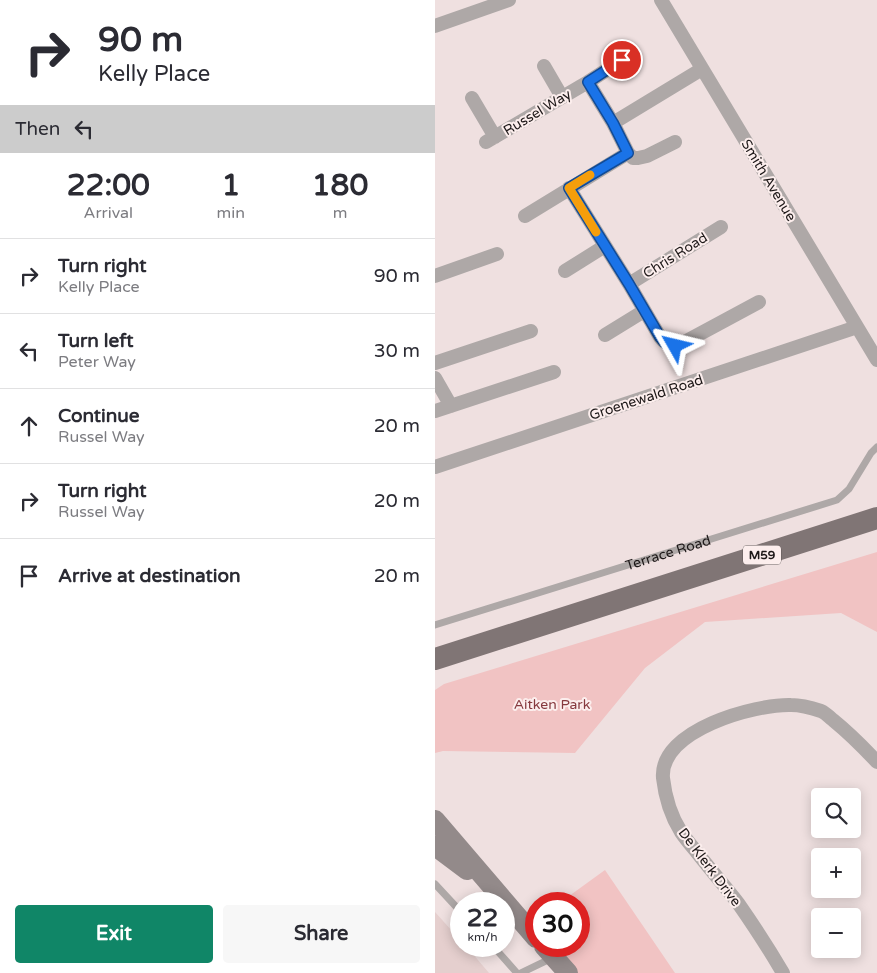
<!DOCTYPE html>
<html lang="en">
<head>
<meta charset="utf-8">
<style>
  :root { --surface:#fff; --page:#f7f7f7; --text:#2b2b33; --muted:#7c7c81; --line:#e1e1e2; --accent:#108667 }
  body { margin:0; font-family:"Varela Round",sans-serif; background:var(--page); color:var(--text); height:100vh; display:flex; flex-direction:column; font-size:19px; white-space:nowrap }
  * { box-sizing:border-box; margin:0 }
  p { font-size:16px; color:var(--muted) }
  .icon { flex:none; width:28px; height:28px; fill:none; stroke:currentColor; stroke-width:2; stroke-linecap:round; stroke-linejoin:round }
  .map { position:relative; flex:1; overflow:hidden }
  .drawer { display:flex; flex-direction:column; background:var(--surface); width:435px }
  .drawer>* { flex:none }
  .top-card { background:#fff; color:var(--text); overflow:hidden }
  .buttons { position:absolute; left:376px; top:788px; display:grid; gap:10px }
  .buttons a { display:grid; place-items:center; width:50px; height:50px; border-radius:5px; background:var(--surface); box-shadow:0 2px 12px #0003; font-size:25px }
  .speed { position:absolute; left:15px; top:892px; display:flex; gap:10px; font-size:25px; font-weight:700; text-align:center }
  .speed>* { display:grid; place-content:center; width:65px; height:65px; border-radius:50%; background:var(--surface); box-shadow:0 2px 12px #0003; line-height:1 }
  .speed small { font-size:12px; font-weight:400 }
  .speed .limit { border:8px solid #d22; background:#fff; color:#111 }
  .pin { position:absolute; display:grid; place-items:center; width:42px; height:42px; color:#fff; margin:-21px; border:2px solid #fff; border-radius:50%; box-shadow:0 1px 5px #0007 }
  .me { position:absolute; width:55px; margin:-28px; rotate:307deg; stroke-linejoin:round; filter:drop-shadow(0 0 4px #0008) }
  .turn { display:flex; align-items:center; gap:18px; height:105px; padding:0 15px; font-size:22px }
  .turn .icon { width:65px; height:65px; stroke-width:2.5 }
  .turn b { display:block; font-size:35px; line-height:42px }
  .then { display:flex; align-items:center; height:48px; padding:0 15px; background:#0003; gap:10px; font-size:19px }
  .eta { display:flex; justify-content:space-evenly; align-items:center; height:85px; text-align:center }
  .eta b { font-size:30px; font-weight:800; line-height:35px }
  .button { display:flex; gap:10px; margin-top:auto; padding:10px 15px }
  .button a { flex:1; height:58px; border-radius:5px; background:var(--accent); color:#fff; font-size:20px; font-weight:800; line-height:58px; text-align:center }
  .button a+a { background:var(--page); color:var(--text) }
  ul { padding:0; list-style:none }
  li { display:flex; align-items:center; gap:15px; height:75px; padding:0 15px; border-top:1px solid var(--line) }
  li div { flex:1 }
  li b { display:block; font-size:19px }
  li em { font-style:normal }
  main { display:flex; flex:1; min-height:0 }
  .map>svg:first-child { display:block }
  .built { fill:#e5cfce }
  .green { fill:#f1c3c3 }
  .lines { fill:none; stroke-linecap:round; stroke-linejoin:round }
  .service { stroke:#aea8a7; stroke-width:7 }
  .minor { stroke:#aea8a7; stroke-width:14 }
  .secondary { stroke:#938a8a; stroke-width:20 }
  .primary { stroke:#807575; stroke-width:22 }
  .route-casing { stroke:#114b97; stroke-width:12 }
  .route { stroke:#1a73e8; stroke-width:9 }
  .slow { stroke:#f59e0b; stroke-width:9 }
  .labels { text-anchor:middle; stroke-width:4; stroke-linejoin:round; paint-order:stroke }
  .shield { fill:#fceeed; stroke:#605858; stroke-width:1 }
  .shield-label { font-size:12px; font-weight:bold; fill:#1d1818 }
  .street-label { font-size:14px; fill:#1d1818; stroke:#fceeed }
  .park-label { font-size:14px; fill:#86393e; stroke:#fceeed }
</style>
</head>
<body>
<main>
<section class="drawer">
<div class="top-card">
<div class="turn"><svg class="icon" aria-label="right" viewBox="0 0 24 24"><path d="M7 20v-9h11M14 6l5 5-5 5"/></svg><div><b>90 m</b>Kelly Place</div></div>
<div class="then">Then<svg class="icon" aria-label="left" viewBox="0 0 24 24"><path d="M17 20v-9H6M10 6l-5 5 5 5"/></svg></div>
</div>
<div class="eta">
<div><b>22:00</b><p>Arrival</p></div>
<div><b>1</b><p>min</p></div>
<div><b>180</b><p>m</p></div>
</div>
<ul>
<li><svg class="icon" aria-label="right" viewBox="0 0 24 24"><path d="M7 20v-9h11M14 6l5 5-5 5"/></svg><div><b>Turn right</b><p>Kelly Place</p></div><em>90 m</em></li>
<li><svg class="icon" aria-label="left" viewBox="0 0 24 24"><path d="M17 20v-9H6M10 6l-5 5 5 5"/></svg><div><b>Turn left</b><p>Peter Way</p></div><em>30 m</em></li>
<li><svg class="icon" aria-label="ahead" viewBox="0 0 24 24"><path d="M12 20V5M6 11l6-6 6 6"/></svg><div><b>Continue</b><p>Russel Way</p></div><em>20 m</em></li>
<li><svg class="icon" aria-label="right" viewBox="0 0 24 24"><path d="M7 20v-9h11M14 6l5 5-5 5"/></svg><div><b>Turn right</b><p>Russel Way</p></div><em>20 m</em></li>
<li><svg class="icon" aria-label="arrive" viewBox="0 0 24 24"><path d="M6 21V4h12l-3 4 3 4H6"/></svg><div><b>Arrive at destination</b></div><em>20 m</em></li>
</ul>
<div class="button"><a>Exit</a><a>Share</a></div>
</section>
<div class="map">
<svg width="442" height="973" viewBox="0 0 442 973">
  <rect width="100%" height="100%" fill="#efe0e0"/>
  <path class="built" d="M0,912l26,29v5h5l23,27h-54z"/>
  <path class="green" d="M442,552v80l-36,-19 -136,9 -60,46 -70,85 -132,-2 -8,2v-63l9,-6z
    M170,870l70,103h-107l-24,-27h35v-42h-21z"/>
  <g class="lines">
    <g class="service">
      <path id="s1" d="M0,625l402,-125 12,-11 22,-36 6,-6"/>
      <path d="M0,884l26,28"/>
      <path d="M58,946l24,27"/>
      <path d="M86,973l31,-15"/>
    </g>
    <path class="minor" d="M226,0l216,360
      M0,26l74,-26
      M109,66l18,31
      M153,82l25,41 15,30 5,5h5l9,-2 28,-14
      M37,98l23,39
      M178,123l89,-54
      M51,142l102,-60 34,-22
      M134,188l60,96 31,53c6,8 12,10 21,7l78,-42
      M90,216l103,-63
      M130,271l40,-25
      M0,276l62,-22
      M194,284l92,-57
      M170,335l39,-24
      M0,363l96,-32
      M0,378l16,28
      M0,411l119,-39
      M0,467l422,-140
      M348,973c-14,-24 -29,-47 -45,-70 -14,-18 -29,-35 -43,-53 -5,-6 -10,-12 -14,-18 -10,-16 -16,-36 -18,-54 -4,-48 92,-74 128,-73 10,0 21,3 30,6 5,2 8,6 12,9 16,13 30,27 44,42"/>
    <path class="secondary" d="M0,820l101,118
      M0,846l32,24
      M109,946l24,27"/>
    <path class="primary" d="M0,659l442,-141"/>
  </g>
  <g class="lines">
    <g class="route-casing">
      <path id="route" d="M187,60l-34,22 25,41 15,30 -59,35 60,96 31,53 5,6 10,3"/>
    </g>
    <use href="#route" class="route"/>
    <path class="slow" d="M155,175l-21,13 27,44"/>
  </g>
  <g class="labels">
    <rect class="shield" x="308" y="545.5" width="38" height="19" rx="4"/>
    <g class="shield-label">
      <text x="327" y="559">M59</text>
    </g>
    <g class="street-label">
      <text transform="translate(102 112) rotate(-31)" y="5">Russel Way</text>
      <text transform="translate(334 180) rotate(59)" y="5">Smith Avenue</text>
      <text transform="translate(240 255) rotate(-32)" y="5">Chris Road</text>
      <text transform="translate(211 397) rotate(-18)" y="5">Groenewald Road</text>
      <text dy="5" stroke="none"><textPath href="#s1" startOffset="244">Terrace Road</textPath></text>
      <text transform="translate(275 867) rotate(53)" y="5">De Klerk Drive</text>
    </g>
    <g class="park-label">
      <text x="117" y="709">Aitken Park</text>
    </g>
  </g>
</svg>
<div class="buttons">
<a><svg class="icon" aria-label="search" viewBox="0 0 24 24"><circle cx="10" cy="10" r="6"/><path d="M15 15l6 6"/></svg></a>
<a>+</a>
<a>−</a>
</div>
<div class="speed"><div>22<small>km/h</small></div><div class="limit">30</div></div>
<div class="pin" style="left:187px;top:60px;background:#d93025"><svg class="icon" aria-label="arrive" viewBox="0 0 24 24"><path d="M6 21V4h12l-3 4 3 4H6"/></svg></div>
<svg class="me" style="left:240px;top:346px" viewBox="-20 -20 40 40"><path d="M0-17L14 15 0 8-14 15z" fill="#1a73e8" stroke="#fff" stroke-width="4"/></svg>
</div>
</main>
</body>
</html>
